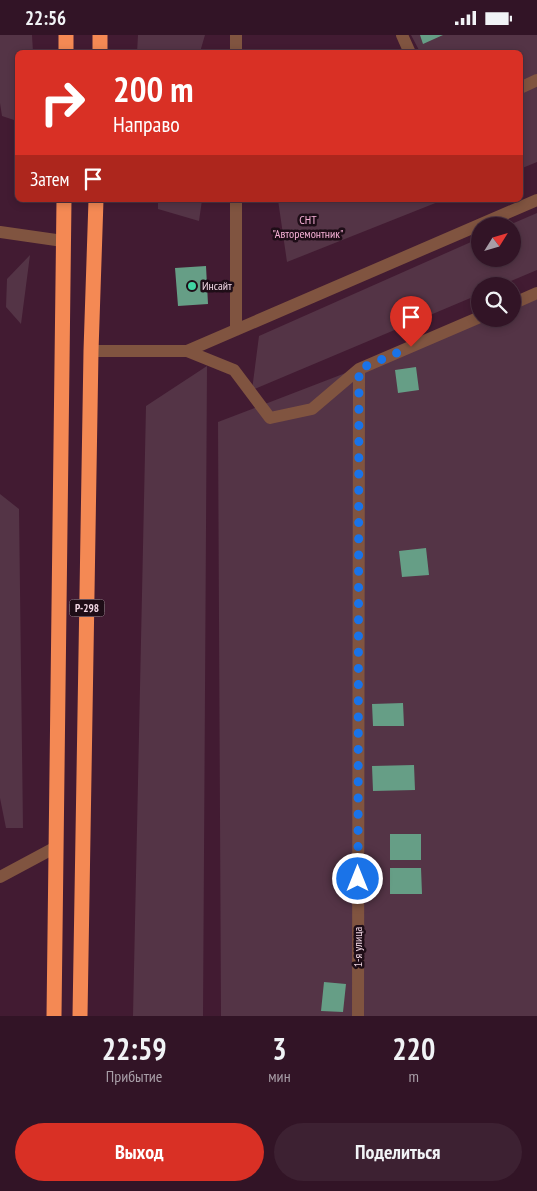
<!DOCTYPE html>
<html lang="ru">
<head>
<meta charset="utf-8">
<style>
  :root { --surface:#321426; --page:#3d2132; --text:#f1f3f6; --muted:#a89ea7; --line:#4d3343; --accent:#d93025 }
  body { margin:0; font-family:"PT Sans Narrow",sans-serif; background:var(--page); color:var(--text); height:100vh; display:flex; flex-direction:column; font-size:19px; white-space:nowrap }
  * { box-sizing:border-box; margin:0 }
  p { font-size:16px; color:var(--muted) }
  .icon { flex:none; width:28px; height:28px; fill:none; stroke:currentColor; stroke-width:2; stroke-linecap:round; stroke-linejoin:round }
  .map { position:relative; height:981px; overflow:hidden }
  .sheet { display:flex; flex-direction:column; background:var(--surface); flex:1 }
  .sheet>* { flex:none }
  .guide { position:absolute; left:15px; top:15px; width:508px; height:152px; border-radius:8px; box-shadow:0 2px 8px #0003,0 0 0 1px var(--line); background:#d93025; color:#fff; overflow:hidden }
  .needle { width:32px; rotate:53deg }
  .buttons { position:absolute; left:471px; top:182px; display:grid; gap:10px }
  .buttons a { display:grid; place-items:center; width:50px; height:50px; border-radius:50%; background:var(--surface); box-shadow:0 2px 8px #0003,0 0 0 1px var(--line); font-size:25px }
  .pin { position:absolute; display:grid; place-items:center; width:42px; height:42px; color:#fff; margin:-51px -21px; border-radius:50% 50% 50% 0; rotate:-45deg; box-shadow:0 0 5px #0007 }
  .pin .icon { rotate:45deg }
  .me { position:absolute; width:55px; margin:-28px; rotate:0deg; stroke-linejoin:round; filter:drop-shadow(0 0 4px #0008) }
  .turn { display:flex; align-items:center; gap:18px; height:105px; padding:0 15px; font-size:22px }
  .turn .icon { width:65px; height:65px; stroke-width:2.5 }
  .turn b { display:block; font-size:35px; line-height:42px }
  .then { display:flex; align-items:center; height:48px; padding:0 15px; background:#0003; gap:10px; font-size:19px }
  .eta { display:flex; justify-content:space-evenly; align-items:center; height:85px; text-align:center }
  .eta b { font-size:30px; font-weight:600; line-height:35px }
  .action { display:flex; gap:10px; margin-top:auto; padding:10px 15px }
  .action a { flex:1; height:58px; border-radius:30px; background:var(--accent); color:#fff; font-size:20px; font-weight:600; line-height:58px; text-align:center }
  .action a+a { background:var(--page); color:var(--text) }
  .status { display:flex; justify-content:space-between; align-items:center; height:35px; padding:0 25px; background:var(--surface); direction:ltr }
  .status svg { height:14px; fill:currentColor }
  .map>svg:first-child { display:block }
  .green { fill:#543446 }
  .building { fill:#669e86 }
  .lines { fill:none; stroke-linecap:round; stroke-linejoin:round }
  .minor { stroke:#805440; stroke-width:12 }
  .highway { stroke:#f48954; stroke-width:15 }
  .route { stroke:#1a73e8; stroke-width:9; stroke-dasharray:0 16.2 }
  .poi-dot { fill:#40d4a2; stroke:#1e0d17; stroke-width:2 }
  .labels { text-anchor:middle; stroke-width:5; stroke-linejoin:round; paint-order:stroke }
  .shield { fill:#1e0d17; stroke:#b19aa6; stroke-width:1 }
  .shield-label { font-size:11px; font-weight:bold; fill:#f0d6e3 }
  .park-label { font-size:12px; fill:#f7b1d7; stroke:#1e0d17 }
  .poi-label { font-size:12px; fill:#f0d6e3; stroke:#1e0d17; text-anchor:start }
  .street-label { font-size:12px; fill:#f0d6e3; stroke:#1e0d17 }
</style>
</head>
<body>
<div class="status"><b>22:56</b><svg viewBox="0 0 49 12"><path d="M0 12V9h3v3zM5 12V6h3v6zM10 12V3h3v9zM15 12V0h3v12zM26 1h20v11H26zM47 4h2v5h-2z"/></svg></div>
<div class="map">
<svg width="537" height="981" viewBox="0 0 537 981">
  <rect width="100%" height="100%" fill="#421b32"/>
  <path class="green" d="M0,0h32l1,17 -15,1 -1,68 -15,-5 -2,-13z
    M138,0h67l-5,17 -63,1z
    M411,0h126v127l-17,7v-116l-100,-1z
    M158,165h44l-3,21 -41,-12z
    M278,165h165l-156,62z
    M537,178v57l-38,16h-19v8l-228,96 7,-54 221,-98v21h32v-33h-5z
    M30,220l-9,69 -15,-17 1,-28z
    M537,264v717h-316l-3,-594 268,-103h26l1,-11z
    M207,331l-4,650h-70l13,-610z
    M0,459l19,15 4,319h-17l-6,-30z"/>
  <path class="building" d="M420,0h23l-20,9z
    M206,231l2,38 -30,2 -3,-38z
    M416,332l3,23 -21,3 -3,-23z
    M426,513l3,27 -27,2 -3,-26z
    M403,668l1,23h-31l-1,-22z
    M414,730l1,25 -42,1 -1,-25z
    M390,799h31v26h-31z
    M390,833h31l1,26h-32z
    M324,947l22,2 -3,28 -22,-1z"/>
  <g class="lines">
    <path class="minor" d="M402,0l8,18
      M236,18v-18
      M520,53l17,-8
      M0,197l63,9
      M512,269l25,-11
      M236,295v-130
      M91,316h96l47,19 36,48 42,-9 47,-40 121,-52
      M187,316l350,-151
      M0,842l56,-30
      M358,981l1,-647"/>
    <path class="highway" d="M66,18v-18
      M100,18v-18
      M54,981l10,-816
      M80,981l11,-665 5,-151"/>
  </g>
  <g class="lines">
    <path class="route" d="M358,844l1,-510 52,-22"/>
  </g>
  <circle class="poi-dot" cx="192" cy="251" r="5"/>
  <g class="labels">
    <rect class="shield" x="69.5" y="564.5" width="35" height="17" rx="4"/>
    <g class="shield-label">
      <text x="87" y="577">Р-298</text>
    </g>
    <g class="park-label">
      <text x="308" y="189">СНТ<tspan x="308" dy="14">"Авторемонтник"</tspan></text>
    </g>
    <g class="poi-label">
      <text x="202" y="255">Инсайт</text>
    </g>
    <g class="street-label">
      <text transform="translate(358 912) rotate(-90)" y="4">1-я улица</text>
    </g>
  </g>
</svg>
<div class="buttons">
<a><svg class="needle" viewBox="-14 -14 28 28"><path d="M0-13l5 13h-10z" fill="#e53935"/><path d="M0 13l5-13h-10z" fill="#a89ea7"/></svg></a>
<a><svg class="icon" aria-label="search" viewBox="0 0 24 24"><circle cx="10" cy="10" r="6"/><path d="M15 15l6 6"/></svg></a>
</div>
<div class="pin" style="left:411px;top:312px;background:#d93025"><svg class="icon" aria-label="arrive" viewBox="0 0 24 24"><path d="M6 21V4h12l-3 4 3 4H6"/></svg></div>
<svg class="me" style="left:358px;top:844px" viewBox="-20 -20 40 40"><circle r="17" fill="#1a73e8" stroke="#fff" stroke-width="3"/><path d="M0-11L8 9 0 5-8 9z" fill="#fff"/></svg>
<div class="guide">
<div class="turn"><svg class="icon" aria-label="right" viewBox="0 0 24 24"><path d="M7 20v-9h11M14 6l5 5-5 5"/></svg><div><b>200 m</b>Направо</div></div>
<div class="then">Затем<svg class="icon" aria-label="arrive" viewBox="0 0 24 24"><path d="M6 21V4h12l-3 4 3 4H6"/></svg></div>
</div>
</div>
<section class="sheet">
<div class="eta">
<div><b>22:59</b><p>Прибытие</p></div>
<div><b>3</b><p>мин</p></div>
<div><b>220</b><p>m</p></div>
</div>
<div class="action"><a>Выход</a><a>Поделиться</a></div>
</section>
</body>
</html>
